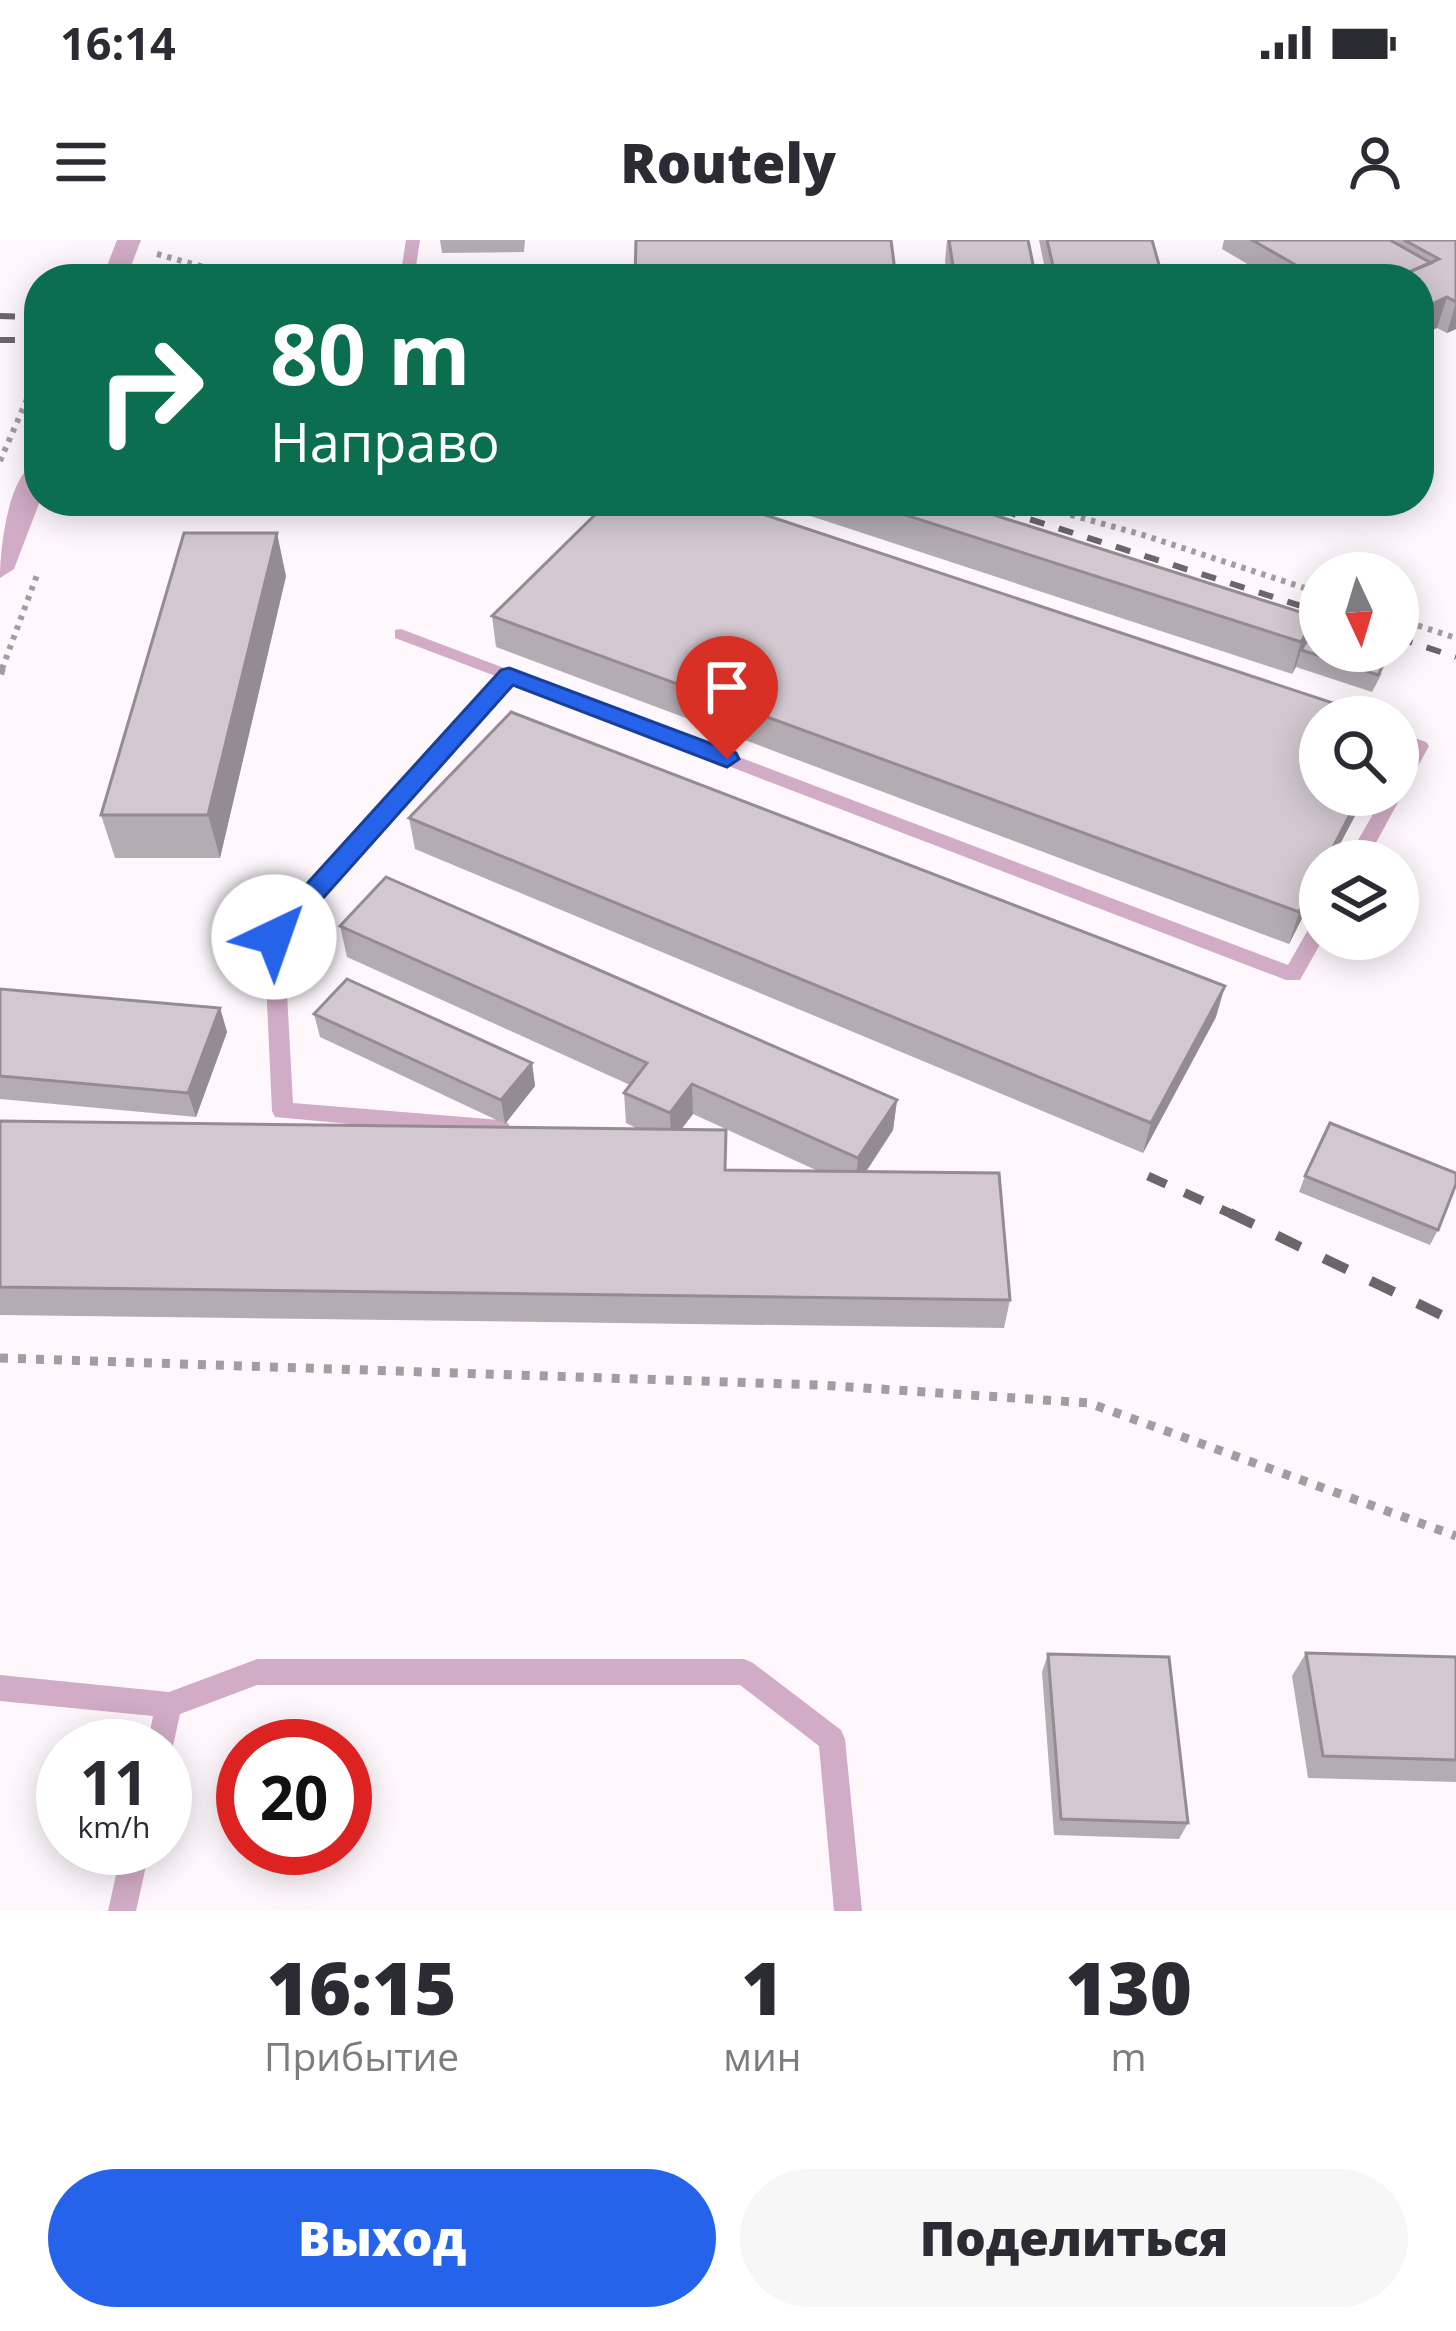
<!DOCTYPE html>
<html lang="ru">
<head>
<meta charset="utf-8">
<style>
  :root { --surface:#fff; --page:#f7f7f7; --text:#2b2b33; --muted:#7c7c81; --accent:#2563eb }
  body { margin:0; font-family:"Open Sans",sans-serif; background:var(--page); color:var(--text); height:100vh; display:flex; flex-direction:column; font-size:45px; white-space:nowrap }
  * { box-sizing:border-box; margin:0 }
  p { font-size:39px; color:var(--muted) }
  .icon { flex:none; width:66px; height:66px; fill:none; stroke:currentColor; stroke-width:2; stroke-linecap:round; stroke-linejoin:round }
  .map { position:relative; height:1671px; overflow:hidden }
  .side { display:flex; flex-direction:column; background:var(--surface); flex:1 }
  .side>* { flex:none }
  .top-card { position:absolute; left:24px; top:24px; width:1410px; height:252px; border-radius:48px; box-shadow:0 6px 30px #0003; background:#0b6e4f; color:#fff; overflow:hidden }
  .needle { width:78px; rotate:176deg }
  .controls { position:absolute; left:1299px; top:312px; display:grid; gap:24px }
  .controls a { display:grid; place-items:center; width:120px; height:120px; border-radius:50%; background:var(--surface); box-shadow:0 6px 30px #0003; font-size:60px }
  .speed { position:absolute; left:36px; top:1479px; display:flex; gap:24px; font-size:60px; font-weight:700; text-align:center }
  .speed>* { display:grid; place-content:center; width:156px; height:156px; border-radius:50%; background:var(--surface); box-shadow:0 6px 30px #0003; line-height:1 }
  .speed small { font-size:30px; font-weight:400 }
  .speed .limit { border:18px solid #d22; background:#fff; color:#111 }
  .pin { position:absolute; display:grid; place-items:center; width:102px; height:102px; color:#fff; margin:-123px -51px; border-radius:50% 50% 50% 0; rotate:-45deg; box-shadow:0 0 12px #0007 }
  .pin .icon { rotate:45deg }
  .me { position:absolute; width:132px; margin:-66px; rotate:42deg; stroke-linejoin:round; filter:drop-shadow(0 0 9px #0008) }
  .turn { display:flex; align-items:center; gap:42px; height:252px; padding:0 48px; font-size:54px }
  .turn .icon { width:156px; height:156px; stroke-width:2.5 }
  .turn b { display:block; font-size:84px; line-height:102px }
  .eta { display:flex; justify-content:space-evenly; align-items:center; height:204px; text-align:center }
  .eta b { font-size:72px; font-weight:800; line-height:84px }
  .button { display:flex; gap:24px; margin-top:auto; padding:24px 48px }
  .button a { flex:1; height:138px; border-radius:72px; background:var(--accent); color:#fff; font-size:48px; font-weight:800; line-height:138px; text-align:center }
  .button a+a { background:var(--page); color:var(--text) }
  .status { display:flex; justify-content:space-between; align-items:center; height:84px; padding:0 60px; background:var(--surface); direction:ltr }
  .status svg { height:33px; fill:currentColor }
  header { display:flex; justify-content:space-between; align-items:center; height:156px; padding:0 48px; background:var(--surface); font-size:54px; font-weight:800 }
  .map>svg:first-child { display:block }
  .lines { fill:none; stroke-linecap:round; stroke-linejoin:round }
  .path-far2 { stroke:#a29da0; stroke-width:6; stroke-dasharray:4.5 6; stroke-linecap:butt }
  .path-far1 { stroke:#a29da0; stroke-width:8; stroke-dasharray:6 9; stroke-linecap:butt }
  .path { stroke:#a29da0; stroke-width:9; stroke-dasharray:8 10; stroke-linecap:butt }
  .service { fill:#d2acc6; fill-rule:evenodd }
  .minor { fill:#d2acc6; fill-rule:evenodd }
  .rail-far2 { stroke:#6b6669; stroke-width:6; stroke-dasharray:15 15; stroke-linecap:butt }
  .rail-far1 { stroke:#6b6669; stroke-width:9; stroke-dasharray:20 20; stroke-linecap:butt }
  .rail { stroke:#6b6669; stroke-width:10; stroke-dasharray:26 26; stroke-linecap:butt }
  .wall { fill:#b5acb3; fill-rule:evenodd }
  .shaded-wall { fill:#948c92 }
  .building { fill:#d3c8d0; stroke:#948c92; stroke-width:3 }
  .route { fill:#2563eb; stroke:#184099; stroke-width:3 }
</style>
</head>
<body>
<div class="status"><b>16:14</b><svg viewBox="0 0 49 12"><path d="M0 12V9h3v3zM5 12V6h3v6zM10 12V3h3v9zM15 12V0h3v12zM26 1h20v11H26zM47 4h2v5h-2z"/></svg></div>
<header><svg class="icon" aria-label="menu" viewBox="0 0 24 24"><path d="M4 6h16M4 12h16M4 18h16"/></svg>Routely<svg class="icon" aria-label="person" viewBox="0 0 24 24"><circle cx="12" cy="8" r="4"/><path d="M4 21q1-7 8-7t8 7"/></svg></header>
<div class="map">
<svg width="1456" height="1671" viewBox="0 0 1456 1671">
  <rect width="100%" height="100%" fill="#fef8fc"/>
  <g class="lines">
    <path class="path-far2" d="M157,14l90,25
      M0,221l39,-89
      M1020,261l120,33 180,59
      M1398,379l58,19
      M2,429l35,-94"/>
    <path class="path-far1" d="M0,434l3,-8"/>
    <path class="path" d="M0,1118l820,27 269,18 367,133"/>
    <path class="service" d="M406,0h14l-6,39h-14z
      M401,389l887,336 25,-44 7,-2v20h3l-23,41h-14l-774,-297 -228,256 9,164 207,17 8,3 3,6 -3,6 -8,3 -225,-21 -3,-6 -8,-174 234,-260 -103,-39v-8z
      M1398,492l28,10 3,4 -24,44 -5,2 2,3 -36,66h-20l38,-66h14v-26l11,-20 -11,-4z
      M257,1419h487l9,4 88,67 4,9 17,172h-28l-15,-165 -79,-61h-483l-77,29 -7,32 -8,11v-11h-18l6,-30 -153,-15v-26l169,17z
      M122,1608h28l-14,63h-28z"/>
    <path class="minor" d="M117,0h24l-15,39h-24z
      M39,222l1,39 -26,68 -14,9c0,-28 8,-108 39,-116z"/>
    <path class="rail-far2" d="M0,76l39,1
      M0,100h39
      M973,261l347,111
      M1398,398l58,19"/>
    <path class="rail-far1" d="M1148,936l88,40"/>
    <path class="rail" d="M1230,973l226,109"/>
  </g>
  <path class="wall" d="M440,0h85l-1,12 -82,1z
    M947,0h81l8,39h-88l-3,-18z
    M1039,0h113l11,39h-116z
    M1224,0h232v89l-9,4 -10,-5 -18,-49h-146l-51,-30z
    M126,261h151l-2,8h-147z
    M777,261h173l366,116 -4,15 70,41 -10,19 -76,-25 -4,7 -515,-169z
    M286,336l-66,282h-105l-14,-43z
    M492,376l828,179h46l-35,66h-11v22l-31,61 -793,-297z
    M409,578l807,199 -73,136 -728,-304z
    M340,686l557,174 -4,30 -27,42 144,128 -6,28 -1004,-13v-194l638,8 -12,-6 -2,-30 6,-8 -283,-128zM693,874l125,57 -93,-1 -44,-41z
    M0,749l220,19 7,24 -31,85 -196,-18z
    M314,774l218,49 3,23 -30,38 -185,-87z
    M1305,936l133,54 -8,15 -131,-53z
    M1306,1413l150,4v125l-148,-4 -16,-102z
    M1048,1414l140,169 -9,16 -125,-4 -12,-163z"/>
  <path class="shaded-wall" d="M1447,57l-10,31 -18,8v-26z
    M1456,62v27l-9,4z
    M277,293l9,43 -66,282 -12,-43z
    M1316,377l-9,32 -6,1 -5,16 -4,8 9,-32z
    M1360,555h6l-35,66h-5z
    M1320,632v11l-31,61 10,-32z
    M1225,746l-9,31 -73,136 8,-30z
    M220,768l7,24 -31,85 -8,-24z
    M532,823l3,23 -30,38 -4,-24z
    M692,844l1,30 -22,29 -1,-30z
    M897,860l-4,30 -38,58 3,-30z"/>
  <path class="building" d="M636,0h255l5,39h-261z
    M949,0h79l8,39h-81z
    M1047,0h105l11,39h-107z
    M1252,0h138l41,23 -38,16h-73z
    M1404,0h52v62l-9,-5 -28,13v-31h-26l46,-20z
    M609,261h114l652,216h-55v78h40l-34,66h-6v11l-21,40 -807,-296z
    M862,261h88l366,116 -15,25z
    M184,293h93l-69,282h-107z
    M1312,392l8,3v16h51l17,5 -10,19 -77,-25z
    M511,472l714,274 -74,137 -742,-305z
    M386,637l511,223 -39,58 -166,-74 -22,29 -46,-20 23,-30 -307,-137z
    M347,739l185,84 -31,37 -187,-86z
    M0,749l220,19 -32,85 -188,-17z
    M0,881l726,9 -1,40 274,3 11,127 -1010,-13z
    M1330,883l126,50v11l-18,46 -133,-54z
    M1306,1413l150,4v103l-133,-4z
    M1048,1414l121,3 19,166 -127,-4z"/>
  <path class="route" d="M509,428l227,85 3,6 -12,8 -8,-3 -206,-79 -230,258h-18l-4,-6 4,-7 236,-260z"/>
</svg>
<div class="controls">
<a><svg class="needle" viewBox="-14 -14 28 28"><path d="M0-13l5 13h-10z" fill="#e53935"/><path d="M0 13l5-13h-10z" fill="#7c7c81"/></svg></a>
<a><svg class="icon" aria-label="search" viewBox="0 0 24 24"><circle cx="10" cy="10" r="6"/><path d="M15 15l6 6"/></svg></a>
<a><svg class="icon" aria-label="layers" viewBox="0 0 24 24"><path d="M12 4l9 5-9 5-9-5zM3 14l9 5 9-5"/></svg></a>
</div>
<div class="speed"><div>11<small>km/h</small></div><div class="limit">20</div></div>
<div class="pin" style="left:727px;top:519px;background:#d93025"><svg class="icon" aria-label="arrive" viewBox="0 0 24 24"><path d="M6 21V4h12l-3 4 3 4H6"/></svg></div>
<svg class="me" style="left:274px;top:697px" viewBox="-20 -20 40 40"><circle r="19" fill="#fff"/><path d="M0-13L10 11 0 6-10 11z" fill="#2563eb"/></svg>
<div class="top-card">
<div class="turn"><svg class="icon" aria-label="right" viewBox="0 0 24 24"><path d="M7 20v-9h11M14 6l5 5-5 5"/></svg><div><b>80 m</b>Направо</div></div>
</div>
</div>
<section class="side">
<div class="eta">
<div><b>16:15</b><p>Прибытие</p></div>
<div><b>1</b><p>мин</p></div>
<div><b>130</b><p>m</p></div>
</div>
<div class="button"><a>Выход</a><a>Поделиться</a></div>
</section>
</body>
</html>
